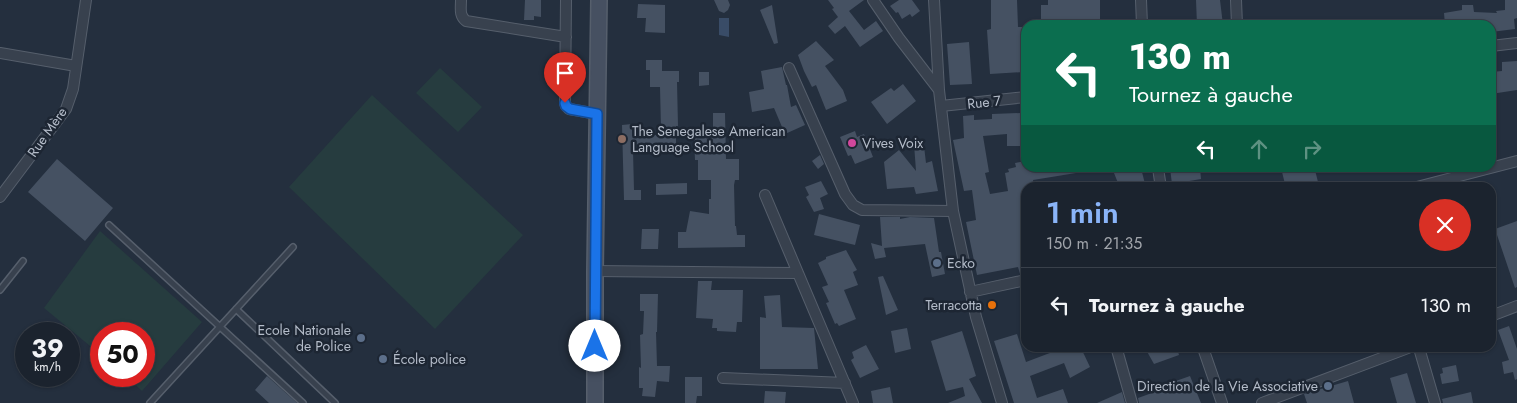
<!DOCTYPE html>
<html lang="fr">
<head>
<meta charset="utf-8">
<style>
  :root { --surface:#1b232e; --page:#282f3a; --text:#f1f3f6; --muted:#a0a4aa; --line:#39404a; --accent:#8ab4f8 }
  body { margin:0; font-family:Jost,sans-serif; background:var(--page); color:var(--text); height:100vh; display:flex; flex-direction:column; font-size:19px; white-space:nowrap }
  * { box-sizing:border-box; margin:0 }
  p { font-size:16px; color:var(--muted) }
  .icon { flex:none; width:28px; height:28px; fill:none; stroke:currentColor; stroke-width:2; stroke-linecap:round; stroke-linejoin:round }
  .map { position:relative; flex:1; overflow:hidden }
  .sheet { position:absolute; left:1021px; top:182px; width:475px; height:170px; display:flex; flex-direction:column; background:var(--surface); border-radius:15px; box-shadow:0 1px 4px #0004,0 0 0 1px var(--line) }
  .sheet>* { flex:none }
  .hud { position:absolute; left:1021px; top:20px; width:475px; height:152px; border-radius:15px; box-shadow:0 1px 4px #0004,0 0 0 1px var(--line); background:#0b6e4f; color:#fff; overflow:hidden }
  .speed { position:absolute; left:15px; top:322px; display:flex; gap:10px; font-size:25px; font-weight:700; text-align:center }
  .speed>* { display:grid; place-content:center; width:65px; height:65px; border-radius:50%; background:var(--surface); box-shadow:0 1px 4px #0004,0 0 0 1px var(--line); line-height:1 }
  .speed small { font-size:12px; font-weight:400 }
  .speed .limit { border:8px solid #d22; background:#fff; color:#111 }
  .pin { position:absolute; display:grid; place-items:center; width:42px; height:42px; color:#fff; margin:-51px -21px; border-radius:50% 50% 50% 0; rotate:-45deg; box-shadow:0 0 5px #0007 }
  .pin .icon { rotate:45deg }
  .me { position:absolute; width:55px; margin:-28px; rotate:0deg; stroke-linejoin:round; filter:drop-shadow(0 0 4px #0008) }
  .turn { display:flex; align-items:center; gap:18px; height:105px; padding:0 25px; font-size:22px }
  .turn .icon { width:65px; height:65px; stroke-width:2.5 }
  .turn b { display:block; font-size:35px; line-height:42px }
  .lanes { display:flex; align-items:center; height:48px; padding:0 25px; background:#0003; justify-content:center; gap:25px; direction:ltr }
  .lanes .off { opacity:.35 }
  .round { display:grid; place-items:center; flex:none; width:52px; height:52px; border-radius:26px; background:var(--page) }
  .summary { display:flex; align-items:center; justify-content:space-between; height:85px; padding:0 25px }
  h1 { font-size:30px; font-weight:600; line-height:38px; color:var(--accent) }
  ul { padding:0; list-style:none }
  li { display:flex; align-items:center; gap:15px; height:75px; padding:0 25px; border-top:1px solid var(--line) }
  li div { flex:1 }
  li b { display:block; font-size:19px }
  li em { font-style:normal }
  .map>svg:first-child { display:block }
  .green { fill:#263c3f }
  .water { fill:#394c67 }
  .building { fill:#455162 }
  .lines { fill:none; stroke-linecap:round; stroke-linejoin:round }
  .lane-casing { stroke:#565f6c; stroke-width:8 }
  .street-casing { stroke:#565f6c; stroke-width:12 }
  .secondary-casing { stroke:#565f6c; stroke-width:18 }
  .lane { stroke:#38414e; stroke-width:5 }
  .street { stroke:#38414e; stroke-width:10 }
  .secondary { stroke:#465061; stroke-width:15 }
  .route-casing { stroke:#114b97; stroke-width:12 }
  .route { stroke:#1a73e8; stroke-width:9 }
  .education-dot { fill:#8d6e63; stroke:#1d2633; stroke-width:2 }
  .hotel-dot { fill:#d1479c; stroke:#1d2633; stroke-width:2 }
  .service-dot { fill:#5c6f8a; stroke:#1d2633; stroke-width:2 }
  .food-dot { fill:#e8710a; stroke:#1d2633; stroke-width:2 }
  .labels { text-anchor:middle; stroke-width:5; stroke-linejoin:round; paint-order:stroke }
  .street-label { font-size:14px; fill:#b4bcc9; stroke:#1d2633 }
  .poi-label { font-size:14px; fill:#b4bcc9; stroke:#1d2633; text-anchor:start }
</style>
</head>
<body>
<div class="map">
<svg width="1517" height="403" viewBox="0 0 1517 403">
  <rect width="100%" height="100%" fill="#242f3e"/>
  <path class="green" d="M440,68l42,39 -24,25 -42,-39z
    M372,95l151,140 -88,94 -146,-142z
    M100,231l102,91 -60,69 -16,-15h18v-42h-43v21l-57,-47z"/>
  <path class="water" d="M719,18h10v19l-10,-2z"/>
  <path class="building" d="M525,0h16v17l-7,-1v4h-10z
    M714,0h14l2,5 -2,5 -4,3 -5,-2z
    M828,0h36l-15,11 15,19 12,-9 7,10 -23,16 -15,-21 -10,8 -7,-8 10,-9 -6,-8 2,-1z
    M899,0h13l8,11 -8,6 -2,-3 -8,5 -4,-7 -2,1 -6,-7z
    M991,0h26l1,27h4l2,45 -34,2 -3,-44 4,-1z
    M1048,0h52v25h-51v-5h-8v-15h7z
    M1196,0h24l3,25h-26z
    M1505,0h12v18l-3,1 1,10 -24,3v-7h-5v-2l-41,2 -1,-12 18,-3v-5h11l1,7 23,1 -1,-2 9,-1z
    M638,4l27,1v28l-20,-1 1,-14h-9z
    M772,5l6,38 -4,1 -14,-34z
    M816,41l18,19 -9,6 18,24 4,11 -21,9 -10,-25 -4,2 -8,-16 -6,-16z
    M969,42l3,42 -22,1 -3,-41z
    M646,60h16v11h17v11h-2l1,44h-2v24l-43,1 1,39h7v10h-17l-2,-75 10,-1v12l26,-1v-6h3l-1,-42h-10v-17h-4z
    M1517,61v29l-26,4v-22l11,-1v-9z
    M782,67l4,18h1l4,22 5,-2 9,20 -20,9 -11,-26 -22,4 -3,-20 15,-3 -3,-18z
    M699,72h10v13l-10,1z
    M903,84l13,17 -29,23 -16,-22 20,-14 3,3z
    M713,113h12l1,46h13v21h-4l-1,5 1,41h1l1,9h8v12l-67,1v-16h8l4,-21 19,3v-15h2v-19h-13v-20h-3l-1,-23h18v-3h1z
    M1021,113v33h-14v-12l-24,2 6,36 -4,1 5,21 18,-3 -3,-18 4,-1 -1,-3 8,-2 -1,-4 11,-2v7h50v5l-43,7 1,6 -8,1v86l-6,1 -2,-7 -41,8 -11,-53 10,-2 -4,-30 -8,1 -11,-51 11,-2 -1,-22 11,-1v5l18,-1v-5z
    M855,131l2,6 7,-3 9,23 -18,7 -4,-9 -3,1 -8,-19z
    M914,144l10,2 2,17 6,-2 6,30 -22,3 -2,-7 -27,2 -3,-27 15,-12 17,21z
    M820,155l4,9 -6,5 -6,-8z
    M57,159l56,49 -28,33 -57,-49z
    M1112,168h29l5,20h-26z
    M1170,168h30l1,11 -29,5z
    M1281,168h29l5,2 4,16 -33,2z
    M821,181l7,13 -8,4 4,11 -10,3 -8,-15 3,-2 -4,-8z
    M687,183v11l-31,1v-11z
    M819,214l41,11 -5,20 -41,-10z
    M880,217h20v2l10,-2 24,1 5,34h2l4,22 -13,3 -7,-33 -41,4 2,9 -11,2 -4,-16 11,3z
    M1517,221v66l-2,1 -20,-59z
    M642,229h17l-1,20h-17z
    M846,250l11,20 -4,2 5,13 -14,5 12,29 -17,7 -2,-3 -2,1 -9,-21 3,-1 -7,-15 6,-2 -10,-22 8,-4v-2z
    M883,276l15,34 -12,5 -8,-38z
    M698,281h14l-1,9h32l-1,32h-5l-1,10 -19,-1v-3h-5l1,-9 -17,-1z
    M640,294h18l-1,38h-1l1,34h13l-1,16 -12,-1 -2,16 -13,-1 1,-8h-4v-21l2,1 -1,-33 3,-1 1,-23h-4z
    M780,295l2,32 32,1 4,41h-58v-52l6,1 -2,-22z
    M1509,326l8,23v30l-2,1 -2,-8 -9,2 -2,-12 7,-2 -11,-30z
    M907,328l4,21 -16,4 -4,-22z
    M962,331l14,45 -7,3 13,24h-34l17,-7 -2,-9 -17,4 -15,-50z
    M1017,334l9,28 37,-14h18l9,19 -20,11 -6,-15 -34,13 7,22 26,-9 5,14h-54l-20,-62z
    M866,345l13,24 -19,9 -9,-18 3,-2 -2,-6z
    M1145,348h32l2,7 -25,9z
    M1456,365l3,16 -17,3 -2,-10 3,-1 -1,-5z
    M1407,373l9,30h-19l-7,-25z
    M267,376l30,27h-28l-14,-13z
    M1190,376l11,27h-62l-1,-5 36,-13 -1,-3z
    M685,377h17v19h-5l-1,7h-11z
    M1348,381l6,22h-47l-3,-9z
    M890,387l3,16h-20l-2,-12z
    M765,391l21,1 -1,11h-21z
    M1122,392l3,11h-28z
    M1471,392l2,11h-30l-1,-4z"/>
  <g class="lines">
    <g class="lane-casing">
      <path id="lane" d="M109,225l194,178
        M0,290l23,-29
        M236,309l99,94
        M150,403l143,-156"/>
    </g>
    <g class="street-casing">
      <path id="street" d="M461,0c0,9 -2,15 5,21l100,16
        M566,0l-1,103 1,3 3,3 28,5
        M873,0l26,38 40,52
        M934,0l5,90 14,121 23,106 26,86
        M1141,0l1,25
        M1236,0l1,25
        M1491,46l26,-3
        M0,53l76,13
        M789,68l56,126 8,11 9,5 91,1
        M941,106l85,-9
        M1158,168l3,20
        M1413,188l104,-27
        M765,195l88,208
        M0,197l66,-88 7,-20 13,-89
        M595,271l203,2
        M970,292l56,-12
        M1491,316l26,-10
        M1203,348l19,55
        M1419,348l16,55
        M1117,350l15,53
        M723,378l122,5
        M1262,403l146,-55"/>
    </g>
    <g class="secondary-casing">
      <path id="secondary" d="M595,403v-132l4,-271"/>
    </g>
    <use href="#lane" class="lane"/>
    <use href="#street" class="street"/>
    <use href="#secondary" class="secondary"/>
  </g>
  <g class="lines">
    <g class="route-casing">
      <path id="route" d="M565,103l1,3 4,3 27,5 -2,232"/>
    </g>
    <use href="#route" class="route"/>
  </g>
  <circle class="education-dot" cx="622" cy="139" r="5"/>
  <circle class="hotel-dot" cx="852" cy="143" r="5"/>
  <g class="service-dot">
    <circle cx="937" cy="263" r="5"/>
    <circle cx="361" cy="338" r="5"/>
    <circle cx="383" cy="359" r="5"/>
    <circle cx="1328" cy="386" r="5"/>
  </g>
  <circle class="food-dot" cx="992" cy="305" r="5"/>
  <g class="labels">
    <g class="street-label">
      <text transform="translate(984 102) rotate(-6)" y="5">Rue 7</text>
      <text transform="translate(47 132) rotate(-55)" y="5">Rue Mère</text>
    </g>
    <g class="poi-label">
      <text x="632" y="136">The Senegalese American<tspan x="632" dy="16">Language School</tspan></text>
      <text x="862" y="148">Vives Voix</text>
      <text x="947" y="268">Ecko</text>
      <text x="982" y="310" text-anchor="end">Terracotta</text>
      <text x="351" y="335" text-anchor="end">Ecole Nationale<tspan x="351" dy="16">de Police</tspan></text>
      <text x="393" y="364">École police</text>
      <text x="1318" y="391" text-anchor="end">Direction de la Vie Associative</text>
    </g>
  </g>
</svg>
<div class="speed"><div>39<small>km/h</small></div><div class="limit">50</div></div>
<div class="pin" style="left:565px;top:103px;background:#d93025"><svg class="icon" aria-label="arrive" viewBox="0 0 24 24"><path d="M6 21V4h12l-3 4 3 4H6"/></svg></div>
<svg class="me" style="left:595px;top:346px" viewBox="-20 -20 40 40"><circle r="19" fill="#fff"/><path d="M0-13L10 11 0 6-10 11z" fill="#1a73e8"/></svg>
<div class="hud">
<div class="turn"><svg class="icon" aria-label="left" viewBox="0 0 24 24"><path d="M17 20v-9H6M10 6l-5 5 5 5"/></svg><div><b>130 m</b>Tournez à gauche</div></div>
<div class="lanes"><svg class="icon" aria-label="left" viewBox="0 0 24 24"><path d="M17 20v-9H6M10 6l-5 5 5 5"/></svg><svg class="icon off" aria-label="ahead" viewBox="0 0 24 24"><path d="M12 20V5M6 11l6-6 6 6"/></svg><svg class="icon off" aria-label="right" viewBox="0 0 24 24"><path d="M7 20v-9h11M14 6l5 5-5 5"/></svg></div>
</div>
<section class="sheet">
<div class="summary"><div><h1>1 min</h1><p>150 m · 21:35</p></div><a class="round" style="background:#d93025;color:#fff"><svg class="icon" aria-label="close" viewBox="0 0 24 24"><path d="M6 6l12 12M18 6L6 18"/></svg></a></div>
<ul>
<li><svg class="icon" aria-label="left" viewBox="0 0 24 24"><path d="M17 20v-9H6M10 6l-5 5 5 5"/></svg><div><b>Tournez à gauche</b></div><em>130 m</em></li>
</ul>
</section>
</div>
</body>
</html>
